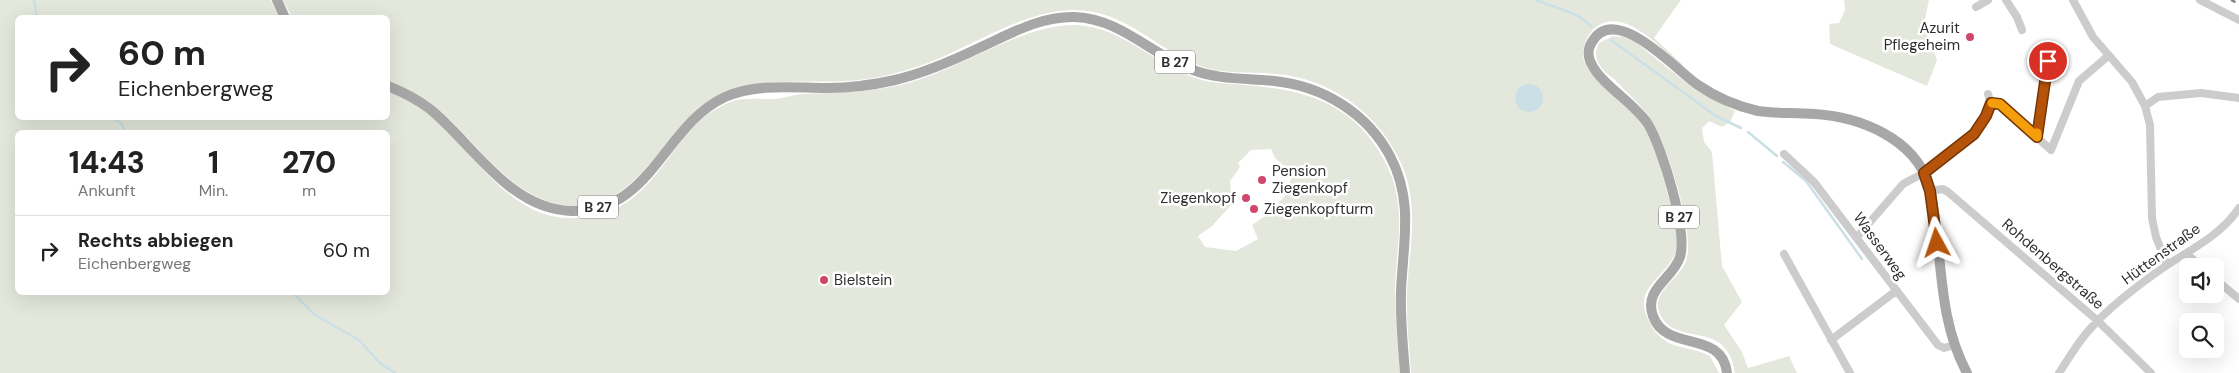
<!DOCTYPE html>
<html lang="de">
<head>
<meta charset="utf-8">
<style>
  :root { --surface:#fff; --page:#f6f6f6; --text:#222; --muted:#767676; --line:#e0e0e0 }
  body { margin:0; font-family:"DM Sans",sans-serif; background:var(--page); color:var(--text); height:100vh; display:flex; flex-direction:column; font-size:19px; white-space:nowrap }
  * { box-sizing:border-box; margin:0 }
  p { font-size:16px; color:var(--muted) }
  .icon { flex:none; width:28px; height:28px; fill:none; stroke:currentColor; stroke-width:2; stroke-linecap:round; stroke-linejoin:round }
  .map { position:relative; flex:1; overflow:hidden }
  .sheet { position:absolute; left:15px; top:130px; width:375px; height:165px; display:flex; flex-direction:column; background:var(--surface); border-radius:8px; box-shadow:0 5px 20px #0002 }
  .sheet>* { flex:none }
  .guide { position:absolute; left:15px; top:15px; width:375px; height:105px; border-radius:8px; box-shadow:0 5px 20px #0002; background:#fff; color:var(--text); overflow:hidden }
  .buttons { position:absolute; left:2179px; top:258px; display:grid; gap:10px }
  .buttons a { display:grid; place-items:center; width:45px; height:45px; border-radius:8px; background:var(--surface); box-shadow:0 5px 20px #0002; font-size:25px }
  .pin { position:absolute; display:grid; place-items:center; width:42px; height:42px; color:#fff; margin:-21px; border:2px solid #fff; border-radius:50%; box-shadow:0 1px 5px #0007 }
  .me { position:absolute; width:55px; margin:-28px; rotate:355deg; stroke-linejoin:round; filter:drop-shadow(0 0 4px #0008) }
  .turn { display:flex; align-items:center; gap:18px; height:105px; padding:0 20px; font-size:22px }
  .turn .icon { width:65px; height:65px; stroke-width:2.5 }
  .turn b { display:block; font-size:35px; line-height:42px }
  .eta { display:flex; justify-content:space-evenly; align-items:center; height:85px; text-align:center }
  .eta b { font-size:30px; font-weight:800; line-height:35px }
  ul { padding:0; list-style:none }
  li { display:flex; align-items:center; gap:15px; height:70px; padding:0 20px; border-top:1px solid var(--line) }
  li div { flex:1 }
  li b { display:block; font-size:19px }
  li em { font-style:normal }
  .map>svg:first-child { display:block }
  .green { fill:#e4e8dc; fill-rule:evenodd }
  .water { fill:#cbe0e6 }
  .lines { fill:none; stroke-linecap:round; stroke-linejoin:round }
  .stream { stroke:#cbe0e6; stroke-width:2.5 }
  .minor { stroke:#ccc; stroke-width:8 }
  .major { stroke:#a7a7a7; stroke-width:10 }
  .rail { stroke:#848484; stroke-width:2.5; stroke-dasharray:5 4; stroke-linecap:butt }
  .route-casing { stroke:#753606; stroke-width:12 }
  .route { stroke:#b45309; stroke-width:9 }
  .slow { stroke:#f59e0b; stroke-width:9 }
  .poi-dot { fill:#d04869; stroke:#fff; stroke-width:2 }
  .labels { text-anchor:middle; stroke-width:5; stroke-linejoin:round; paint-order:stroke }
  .shield { fill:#fff; stroke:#6d6d6d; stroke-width:1 }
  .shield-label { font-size:14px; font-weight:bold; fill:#2f2f2f }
  .poi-label { font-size:15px; fill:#2f2f2f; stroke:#fff; text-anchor:start }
  .street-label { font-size:15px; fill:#2f2f2f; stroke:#fff }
</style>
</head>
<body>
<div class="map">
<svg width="2239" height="373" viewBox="0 0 2239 373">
  <rect width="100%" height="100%" fill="#fff"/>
  <path class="green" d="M0,0h271l8,17 -261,1v100h370v-26c70,19 103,124 180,126 93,2 95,-88 160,-115 15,-7 31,-3 47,-4 9,-1 18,-4 27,-5 32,-1 63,-2 94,-8 60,-12 122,-62 180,-61 46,2 76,37 117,52 16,7 36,6 53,8 60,5 106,18 137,73 26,46 13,85 12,133 0,28 3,55 5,82h-1400zM18,132h370v160h-370zM1271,149l4,9 18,16 -9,23 -6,6 12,16 -16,-14 -9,11 -13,9 6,14 -22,12 -31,-4 -7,-11 14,-10 20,-22 -2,-23 10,-14 -2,-4 13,-13z
    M283,0h1398l-27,38 29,27 -1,2c-21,-19 -63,-67 -91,-35 -6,8 -10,19 -7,29 5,17 43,45 56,60 15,18 23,56 29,78 4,14 10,33 8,48 -5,29 -46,38 -29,72 4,9 8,15 16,21 13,9 32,8 46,16l9,17h-308c-2,-28 -5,-55 -4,-83 3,-47 14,-91 -10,-135 -24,-46 -70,-77 -121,-81 -25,-3 -52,1 -76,-8 -43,-16 -75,-56 -125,-56 -56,0 -109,42 -162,58 -21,7 -45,12 -67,13 -39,2 -80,-3 -117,10 -57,19 -83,113 -150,115 -63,2 -100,-63 -143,-99 -15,-12 -31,-20 -48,-27v-62l-96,-1z
    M1844,0h85l-5,24 13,36 -10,26 -97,-42 -1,-20 10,-1 6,-13z
    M1613,36l11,1 10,4 60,48 41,22 -5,11 -8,5 -13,-6 -7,7 2,14 8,10 10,114 20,36 -18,23 18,27 6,16 41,-12 8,17h-62c-8,-57 -61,-23 -76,-61 -8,-20 21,-33 27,-51 10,-25 -18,-111 -31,-135 -10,-18 -26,-31 -40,-46 -6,-5 -13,-10 -16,-16 -4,-7 -4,-14 0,-21z"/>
  <path class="water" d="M1515 98a14 14 0 1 1 28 0a14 14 0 1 1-28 0Z"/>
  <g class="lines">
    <path class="stream" d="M34,0l3,18
      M1536,0l41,15 14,11
      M1611,40l105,76 25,12
      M113,118l9,6 3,8
      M1748,132l29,24
      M1783,162l23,19 56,78
      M292,292l23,23 44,25 21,23 15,10"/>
    <path class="minor" d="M2006,0l11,17 5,13
      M2073,0l20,37 39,45 13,24 5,19 2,93 4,19 11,28
      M2200,0l39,20
      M1976,7l12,-7
      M1991,103l9,1 51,46 28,-69 29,-25
      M2145,106l13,-9 43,-4 38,5
      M2037,137l11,-76
      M1784,154l30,28 124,163 6,3 10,-3
      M1930,191l13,-2 5,3 150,129 53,52
      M1857,237l46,-53 30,-16 40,-34 13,-18 5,-13 -3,-9
      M1784,254l66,119
      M2187,254l13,12
      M2215,279l24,20
      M1831,340l65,-49
      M2059,373c10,-15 19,-31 31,-44 21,-24 51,-46 77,-64 25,-16 55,-31 72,-57"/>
    <path class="major" d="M277,0l8,18
      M388,86c15,6 29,13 42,23 43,35 79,100 141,102 81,2 92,-85 154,-114 32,-14 69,-9 102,-9 23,0 46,-3 68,-8 29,-7 57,-19 84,-32 31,-14 61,-32 96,-31 47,2 76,38 118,53 26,10 54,8 81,11 49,5 93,32 116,75 24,45 13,87 11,135 -1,27 2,55 4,82
      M1727,373c-5,-44 -61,-20 -74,-57 -10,-27 20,-37 27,-59 8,-25 -18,-110 -32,-133 -15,-22 -45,-38 -56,-59 -4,-7 -5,-16 0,-23 23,-41 85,29 106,43 19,13 38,21 60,26 19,3 38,1 57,3 45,3 99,24 114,71 15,64 6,128 38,188"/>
    <path class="rail" d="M2231,0l8,4"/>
  </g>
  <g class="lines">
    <g class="route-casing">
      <path id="route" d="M1937,243l-7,-52 -6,-18 50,-39 12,-18 5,-13 9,1 37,33 11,-76"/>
    </g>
    <use href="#route" class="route"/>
    <path class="slow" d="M1992,103l8,1 37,33v-4"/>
  </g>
  <g class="poi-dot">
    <circle cx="1970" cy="37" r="5"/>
    <circle cx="1262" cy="180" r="5"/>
    <circle cx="1246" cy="198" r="5"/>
    <circle cx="1254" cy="209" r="5"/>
    <circle cx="824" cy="280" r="5"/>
  </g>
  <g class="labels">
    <g class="shield">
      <rect x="1155" y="50.5" width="40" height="23" rx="4"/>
      <rect x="578" y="195.5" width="40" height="23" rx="4"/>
      <rect x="1659" y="205.5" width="40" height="23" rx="4"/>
    </g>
    <g class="shield-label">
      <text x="1175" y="67">B 27</text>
      <text x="598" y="212">B 27</text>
      <text x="1679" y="222">B 27</text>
    </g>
    <g class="poi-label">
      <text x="1960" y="33" text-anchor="end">Azurit<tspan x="1960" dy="17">Pflegeheim</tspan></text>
      <text x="1272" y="176">Pension<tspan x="1272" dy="17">Ziegenkopf</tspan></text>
      <text x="1236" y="203" text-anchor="end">Ziegenkopf</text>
      <text x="1264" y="214">Ziegenkopfturm</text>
      <text x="834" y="285">Bielstein</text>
    </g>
    <g class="street-label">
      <text transform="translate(1880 246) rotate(54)" y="5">Wasserweg</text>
      <text transform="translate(2161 254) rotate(-36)" y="5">Hüttenstraße</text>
      <text transform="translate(2053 264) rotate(41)" y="5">Rohdenbergstraße</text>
    </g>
  </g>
</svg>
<div class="buttons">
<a><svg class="icon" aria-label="sound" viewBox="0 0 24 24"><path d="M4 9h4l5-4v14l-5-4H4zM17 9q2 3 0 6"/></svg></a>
<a><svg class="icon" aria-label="search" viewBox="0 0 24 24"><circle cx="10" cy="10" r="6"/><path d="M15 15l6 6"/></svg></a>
</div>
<div class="pin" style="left:2048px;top:61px;background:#d93025"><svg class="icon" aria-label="arrive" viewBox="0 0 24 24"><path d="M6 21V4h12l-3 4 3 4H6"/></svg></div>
<svg class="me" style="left:1937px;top:243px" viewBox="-20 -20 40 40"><path d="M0-17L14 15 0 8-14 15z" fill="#b45309" stroke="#fff" stroke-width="4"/></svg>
<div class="guide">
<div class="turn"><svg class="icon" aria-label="right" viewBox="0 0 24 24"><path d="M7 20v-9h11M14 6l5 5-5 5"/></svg><div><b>60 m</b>Eichenbergweg</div></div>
</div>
<section class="sheet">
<div class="eta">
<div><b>14:43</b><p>Ankunft</p></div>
<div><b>1</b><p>Min.</p></div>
<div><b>270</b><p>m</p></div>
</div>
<ul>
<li><svg class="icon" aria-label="right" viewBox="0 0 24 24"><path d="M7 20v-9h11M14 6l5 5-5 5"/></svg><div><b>Rechts abbiegen</b><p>Eichenbergweg</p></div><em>60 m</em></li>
</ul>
</section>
</div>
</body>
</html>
